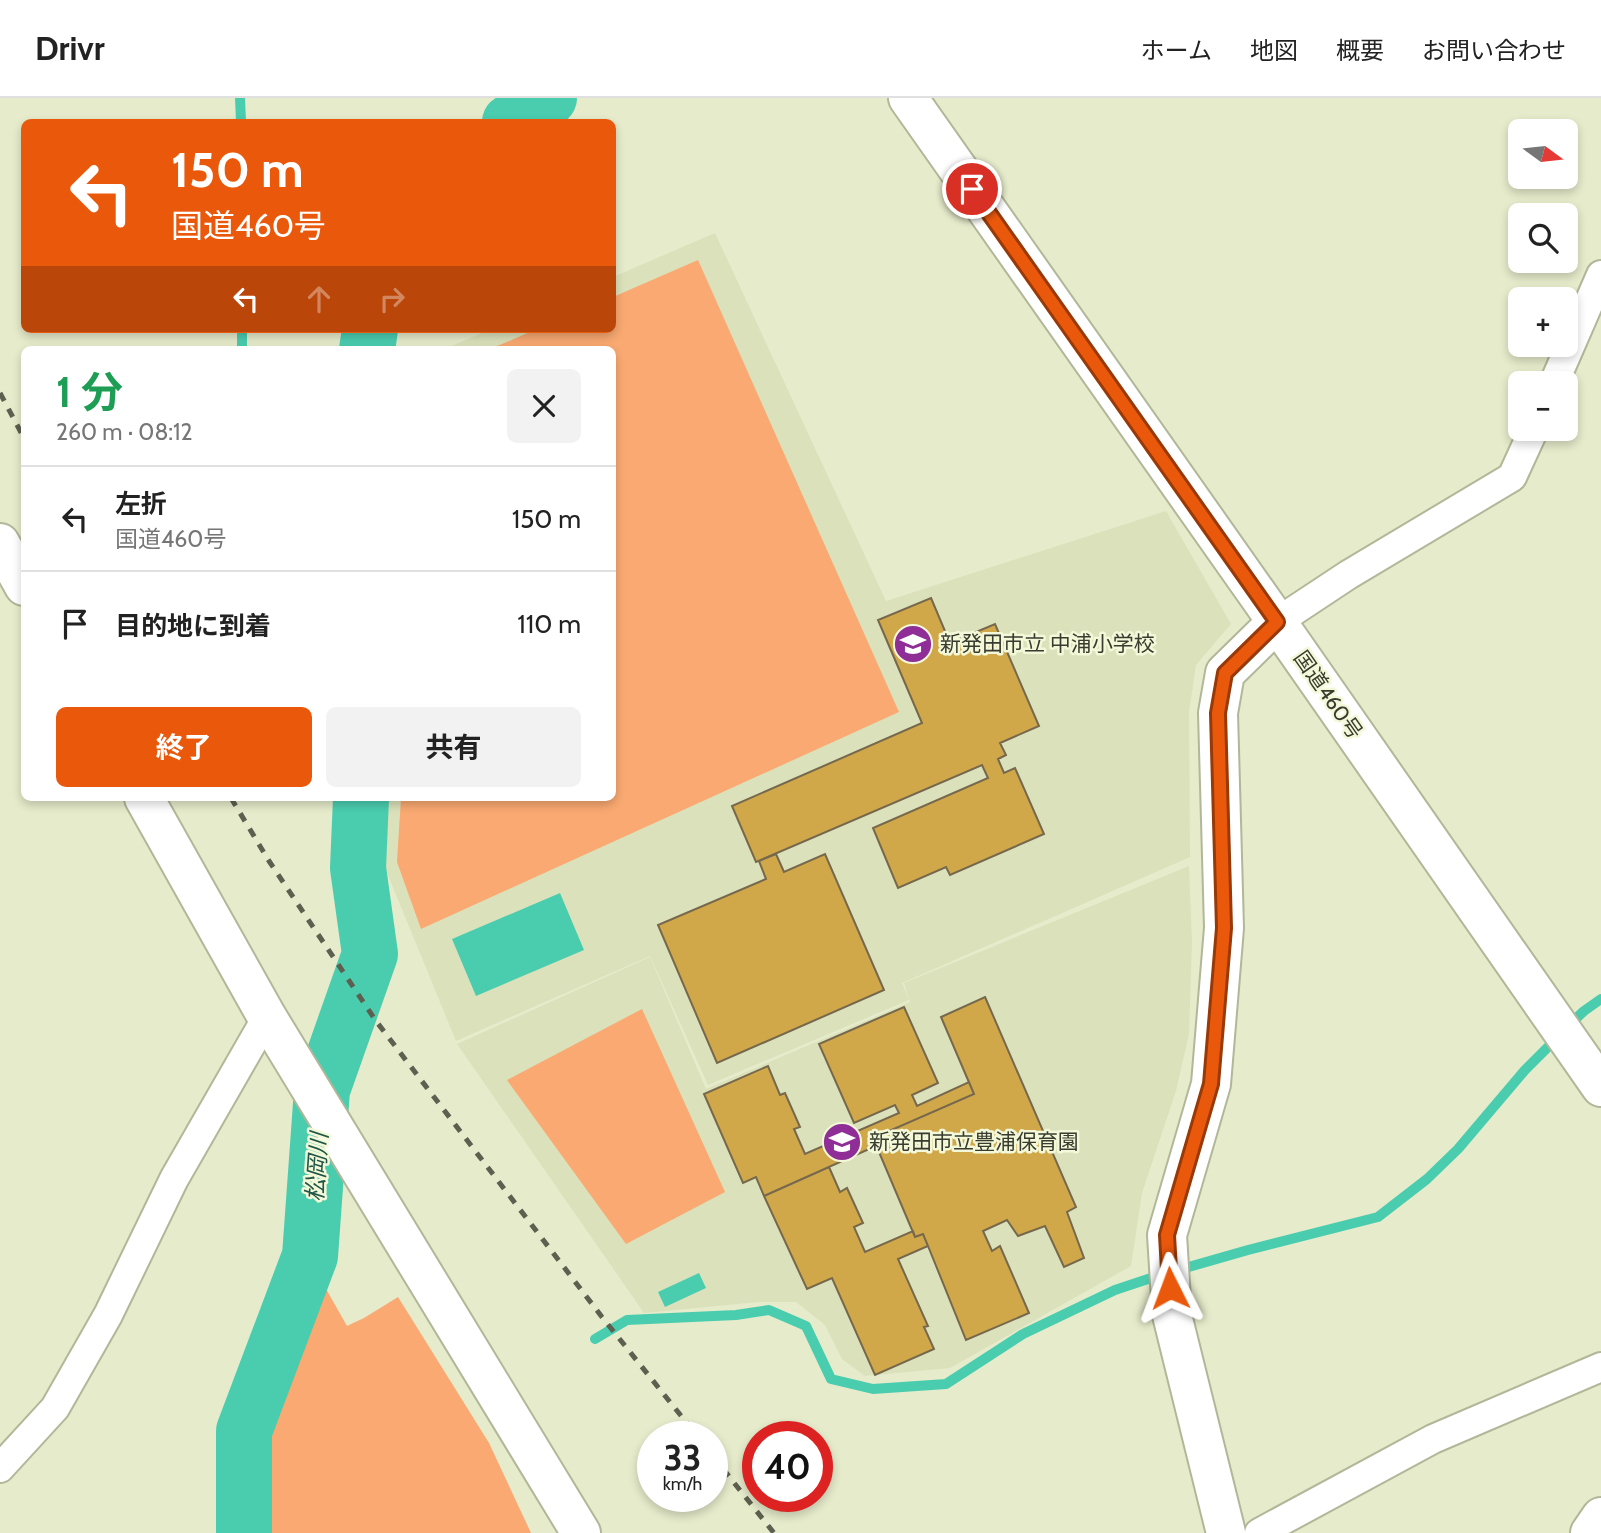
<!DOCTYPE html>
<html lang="ja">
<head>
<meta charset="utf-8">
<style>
  :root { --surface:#fff; --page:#f2f2f2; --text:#222; --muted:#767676; --line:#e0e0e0; --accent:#ea580c }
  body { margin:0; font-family:Cabin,"Noto Sans JP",sans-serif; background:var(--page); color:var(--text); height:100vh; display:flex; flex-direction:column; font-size:26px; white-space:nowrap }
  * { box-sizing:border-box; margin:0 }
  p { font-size:23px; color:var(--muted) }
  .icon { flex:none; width:38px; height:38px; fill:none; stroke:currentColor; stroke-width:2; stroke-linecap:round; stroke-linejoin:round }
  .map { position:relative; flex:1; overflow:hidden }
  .sheet { position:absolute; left:21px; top:248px; width:595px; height:455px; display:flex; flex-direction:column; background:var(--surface); border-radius:10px; box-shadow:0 4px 10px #0003 }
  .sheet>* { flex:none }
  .banner { position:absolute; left:21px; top:21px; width:595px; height:214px; border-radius:10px; box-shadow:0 4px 10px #0003; background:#ea580c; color:#fff; overflow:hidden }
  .needle { width:46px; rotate:105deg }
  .controls { position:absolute; left:1508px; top:21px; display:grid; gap:14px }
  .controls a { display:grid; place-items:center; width:70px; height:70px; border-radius:10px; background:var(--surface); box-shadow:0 4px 10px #0003; font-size:35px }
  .speed { position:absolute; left:637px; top:1323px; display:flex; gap:14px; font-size:35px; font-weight:700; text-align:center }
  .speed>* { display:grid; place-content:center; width:91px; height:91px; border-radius:50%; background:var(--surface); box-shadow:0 4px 10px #0003; line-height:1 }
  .speed small { font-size:18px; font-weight:400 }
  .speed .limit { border:10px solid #d22; background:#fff; color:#111 }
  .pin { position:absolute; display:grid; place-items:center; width:60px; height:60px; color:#fff; margin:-30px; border:4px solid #fff; border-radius:50%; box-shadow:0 2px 7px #0007 }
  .me { position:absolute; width:77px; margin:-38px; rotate:357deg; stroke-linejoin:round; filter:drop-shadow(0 0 5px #0008) }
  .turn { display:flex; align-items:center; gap:24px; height:147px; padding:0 35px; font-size:32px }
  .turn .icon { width:91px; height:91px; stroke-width:2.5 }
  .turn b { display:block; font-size:49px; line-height:60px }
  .lanes { display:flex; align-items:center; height:66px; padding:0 35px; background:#0003; justify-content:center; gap:35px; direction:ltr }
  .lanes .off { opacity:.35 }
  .round { display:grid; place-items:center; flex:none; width:74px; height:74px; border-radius:10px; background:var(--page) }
  .headline { display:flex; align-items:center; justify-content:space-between; height:119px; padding:0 35px }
  h1 { font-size:42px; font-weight:700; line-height:52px; color:#1e9e55 }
  .action { display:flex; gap:14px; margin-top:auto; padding:14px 35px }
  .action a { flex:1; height:80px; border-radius:10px; background:var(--accent); color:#fff; font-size:28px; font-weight:700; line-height:80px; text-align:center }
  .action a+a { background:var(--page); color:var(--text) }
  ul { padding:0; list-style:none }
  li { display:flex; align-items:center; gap:21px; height:105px; padding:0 35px; border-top:2px solid var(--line) }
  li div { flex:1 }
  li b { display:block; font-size:26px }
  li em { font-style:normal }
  header { display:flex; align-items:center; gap:42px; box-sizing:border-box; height:98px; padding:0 35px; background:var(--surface); border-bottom:2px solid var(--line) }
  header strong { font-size:33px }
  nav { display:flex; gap:38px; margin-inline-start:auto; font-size:24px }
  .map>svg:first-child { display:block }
  .built { fill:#dbe1ba }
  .green { fill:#f9a971 }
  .water { fill:#4acdaf }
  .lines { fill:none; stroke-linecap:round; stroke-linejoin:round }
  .stream { stroke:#4acdaf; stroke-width:10 }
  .river { stroke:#4acdaf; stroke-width:56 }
  .building { fill:#d1a849; stroke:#75684d; stroke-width:2 }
  .street-casing { stroke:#b1b798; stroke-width:32 }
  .secondary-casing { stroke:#b1b798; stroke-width:42 }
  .primary-casing { stroke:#b1b798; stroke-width:42 }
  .highway-casing { stroke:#b1b798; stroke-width:42 }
  .street { stroke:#fff; stroke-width:28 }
  .secondary { stroke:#fff; stroke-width:38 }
  .primary { stroke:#fff; stroke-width:38 }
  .highway { stroke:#fff; stroke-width:38 }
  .rail { stroke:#5d5f4f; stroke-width:5; stroke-dasharray:9 9; stroke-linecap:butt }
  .route-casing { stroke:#983908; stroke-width:18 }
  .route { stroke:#ea580c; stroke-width:12 }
  .labels { text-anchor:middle; stroke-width:5; stroke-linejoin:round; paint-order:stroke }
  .poi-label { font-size:21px; fill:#393b2f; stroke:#f3f8d8; text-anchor:start }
  .street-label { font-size:21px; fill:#393b2f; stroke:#f3f8d8 }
  .water-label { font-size:23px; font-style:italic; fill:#205649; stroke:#f3f8d8 }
</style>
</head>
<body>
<header>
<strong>Drivr</strong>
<nav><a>ホーム</a><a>地図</a><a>概要</a><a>お問い合わせ</a></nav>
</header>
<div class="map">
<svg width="1601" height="1435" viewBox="0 0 1601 1435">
  <rect width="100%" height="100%" fill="#e6ebcb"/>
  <path class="built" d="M715,135l171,368 280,-90 65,113 -35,41 -7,47 1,145 -288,126 7,17 -201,85 -58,-129 -194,85 -71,-173 3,-70h224v-448h-170l49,-21h121l1,-52z
    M1189,768l3,76 -3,92 -13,57 -34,102 -11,73 -181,102 -85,8 -23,-17 -17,-34 -29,-23h-37l-115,11 -187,-269 193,-87 56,132 204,-87 -6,-19z"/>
  <path class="green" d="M698,162l201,452 -478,217 -24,-67 4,-64h211v-448h-124l49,-21h75l1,-32z
    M642,911l83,183 -99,52 -119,-164z
    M321,1182l26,46 17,-8 34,-21 91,146 42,90h-262l-8,-88z"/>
  <path class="water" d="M560,795l24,57 -108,46 -24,-57z
    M699,1175l7,15 -41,19 -7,-15z"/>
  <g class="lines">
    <path class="stream" d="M240,0l1,24
      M242,252v-21
      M1567,929l17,-16 17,-12
      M1178,1172l70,-20 130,-33 49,-38 31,-30 67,-79 32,-32
      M595,1241l32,-19 109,-5 33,-5 37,16 25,53 42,10 73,-5 77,-50 92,-44 45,-15"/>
    <path class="river" d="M510,24l39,-24
      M367,252l3,-21
      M244,1435v-102l66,-175 12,-166 48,-136 -12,-86 3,-70"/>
  </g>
  <path class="building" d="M931,500l19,45 45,-19 44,102 -39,17 6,12 -8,4 6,14 11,-5 29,66 -94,41 -4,-8 -48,21 -25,-60 115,-50 -6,-13 -226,97 -24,-56 190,-83 -44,-103z
    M776,756l8,18 41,-18 59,136 -167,73 -59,-138 108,-46 -7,-18z
    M985,899l91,210 -9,5 17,46 -20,9 -19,-41 -27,10 -11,-16 -24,11 9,20 8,-5 29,67 -63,27 -38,-94 -5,-12 -8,3 -42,-99 101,-44 -33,-77z
    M904,909l34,76 -26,12 5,11 52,-24 5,12 -101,44 3,8 -112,50 -8,-19 -13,6 -39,-89 64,-28 12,29 5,-2 15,34 -6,2 11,25 94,-41 -4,-8 -41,18 -35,-79z
    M829,1069l11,25 7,-4 16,35 -9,4 11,25 48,-21 2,6 8,-3 5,12 -30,13 30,67 -4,1 10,22 -59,26 -43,-97 -25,11 -43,-93z"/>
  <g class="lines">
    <g class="street-casing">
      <path id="street" d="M1554,285l47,-108
        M1277,524l71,-47 164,-98 22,-48
        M0,1370l55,-60 53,-93 66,-136 93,-162
        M1259,1435l174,-94 168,-72"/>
    </g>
    <g class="secondary-casing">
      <path id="secondary" d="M0,445l24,43
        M144,700l123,219 314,516
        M1226,1435l-54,-218 -5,-80 44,-151 13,-156 -6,-215 7,-40 52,-51"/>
    </g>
    <g class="primary-casing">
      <path id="primary" d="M1590,1435l11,-16"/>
    </g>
    <g class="highway-casing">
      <path id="highway" d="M908,0l369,524 324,465"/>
    </g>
    <use href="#street" class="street"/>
    <use href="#secondary" class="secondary"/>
    <use href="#primary" class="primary"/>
    <use href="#highway" class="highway"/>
    <path class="rail" d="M0,295l24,45
      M231,700l38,63 107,160 226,296 96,120
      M712,1357l62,78"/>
  </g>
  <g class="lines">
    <g class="route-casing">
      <path id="route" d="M972,91l305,433 -52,51 -7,40 6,215 -13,156 -44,151 3,53"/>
    </g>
    <use href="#route" class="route"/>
  </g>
  <defs>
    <g id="school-disc" transform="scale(2.0125)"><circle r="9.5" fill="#8f2e96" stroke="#f3f8d8"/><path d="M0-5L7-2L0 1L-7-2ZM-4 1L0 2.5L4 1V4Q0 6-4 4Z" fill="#fff"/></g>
  </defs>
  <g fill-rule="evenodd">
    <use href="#school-disc" x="913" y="546"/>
    <use href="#school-disc" x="842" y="1044"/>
  </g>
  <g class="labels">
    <g class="poi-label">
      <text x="940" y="553">新発田市立 中浦小学校</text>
      <text x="869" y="1051">新発田市立豊浦保育園</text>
    </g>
    <g class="street-label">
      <text transform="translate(1328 597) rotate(55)" y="7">国道460号</text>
    </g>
    <g class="water-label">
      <text transform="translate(317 1069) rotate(-86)" y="8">松岡川</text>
    </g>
  </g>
</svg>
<div class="controls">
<a><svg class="needle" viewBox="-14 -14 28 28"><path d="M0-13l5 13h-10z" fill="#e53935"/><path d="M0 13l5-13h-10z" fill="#767676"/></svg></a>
<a><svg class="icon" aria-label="search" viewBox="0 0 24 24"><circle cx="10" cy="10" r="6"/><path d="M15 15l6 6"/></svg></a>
<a>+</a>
<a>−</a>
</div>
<div class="speed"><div>33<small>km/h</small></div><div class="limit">40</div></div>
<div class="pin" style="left:972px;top:91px;background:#d93025"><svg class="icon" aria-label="arrive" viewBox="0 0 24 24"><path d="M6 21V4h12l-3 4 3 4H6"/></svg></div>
<svg class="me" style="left:1170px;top:1190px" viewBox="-20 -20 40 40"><path d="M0-17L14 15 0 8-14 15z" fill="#ea580c" stroke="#fff" stroke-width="4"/></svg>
<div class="banner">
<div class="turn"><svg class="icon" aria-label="left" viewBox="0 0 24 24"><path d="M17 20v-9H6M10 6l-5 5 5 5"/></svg><div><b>150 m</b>国道460号</div></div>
<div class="lanes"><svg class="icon" aria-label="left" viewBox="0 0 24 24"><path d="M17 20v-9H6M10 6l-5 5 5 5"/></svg><svg class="icon off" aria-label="ahead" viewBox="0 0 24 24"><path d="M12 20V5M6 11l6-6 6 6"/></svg><svg class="icon off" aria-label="right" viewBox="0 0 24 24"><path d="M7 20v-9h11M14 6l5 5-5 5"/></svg></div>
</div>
<section class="sheet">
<div class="headline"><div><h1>1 分</h1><p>260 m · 08:12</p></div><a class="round"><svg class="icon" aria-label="close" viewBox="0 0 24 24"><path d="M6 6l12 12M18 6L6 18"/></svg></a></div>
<ul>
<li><svg class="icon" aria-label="left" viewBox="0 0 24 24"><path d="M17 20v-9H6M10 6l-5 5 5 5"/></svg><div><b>左折</b><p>国道460号</p></div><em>150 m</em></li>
<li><svg class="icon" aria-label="arrive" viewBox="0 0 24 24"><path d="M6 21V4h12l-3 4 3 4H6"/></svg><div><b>目的地に到着</b></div><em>110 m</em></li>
</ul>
<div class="action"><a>終了</a><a>共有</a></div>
</section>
</div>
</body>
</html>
